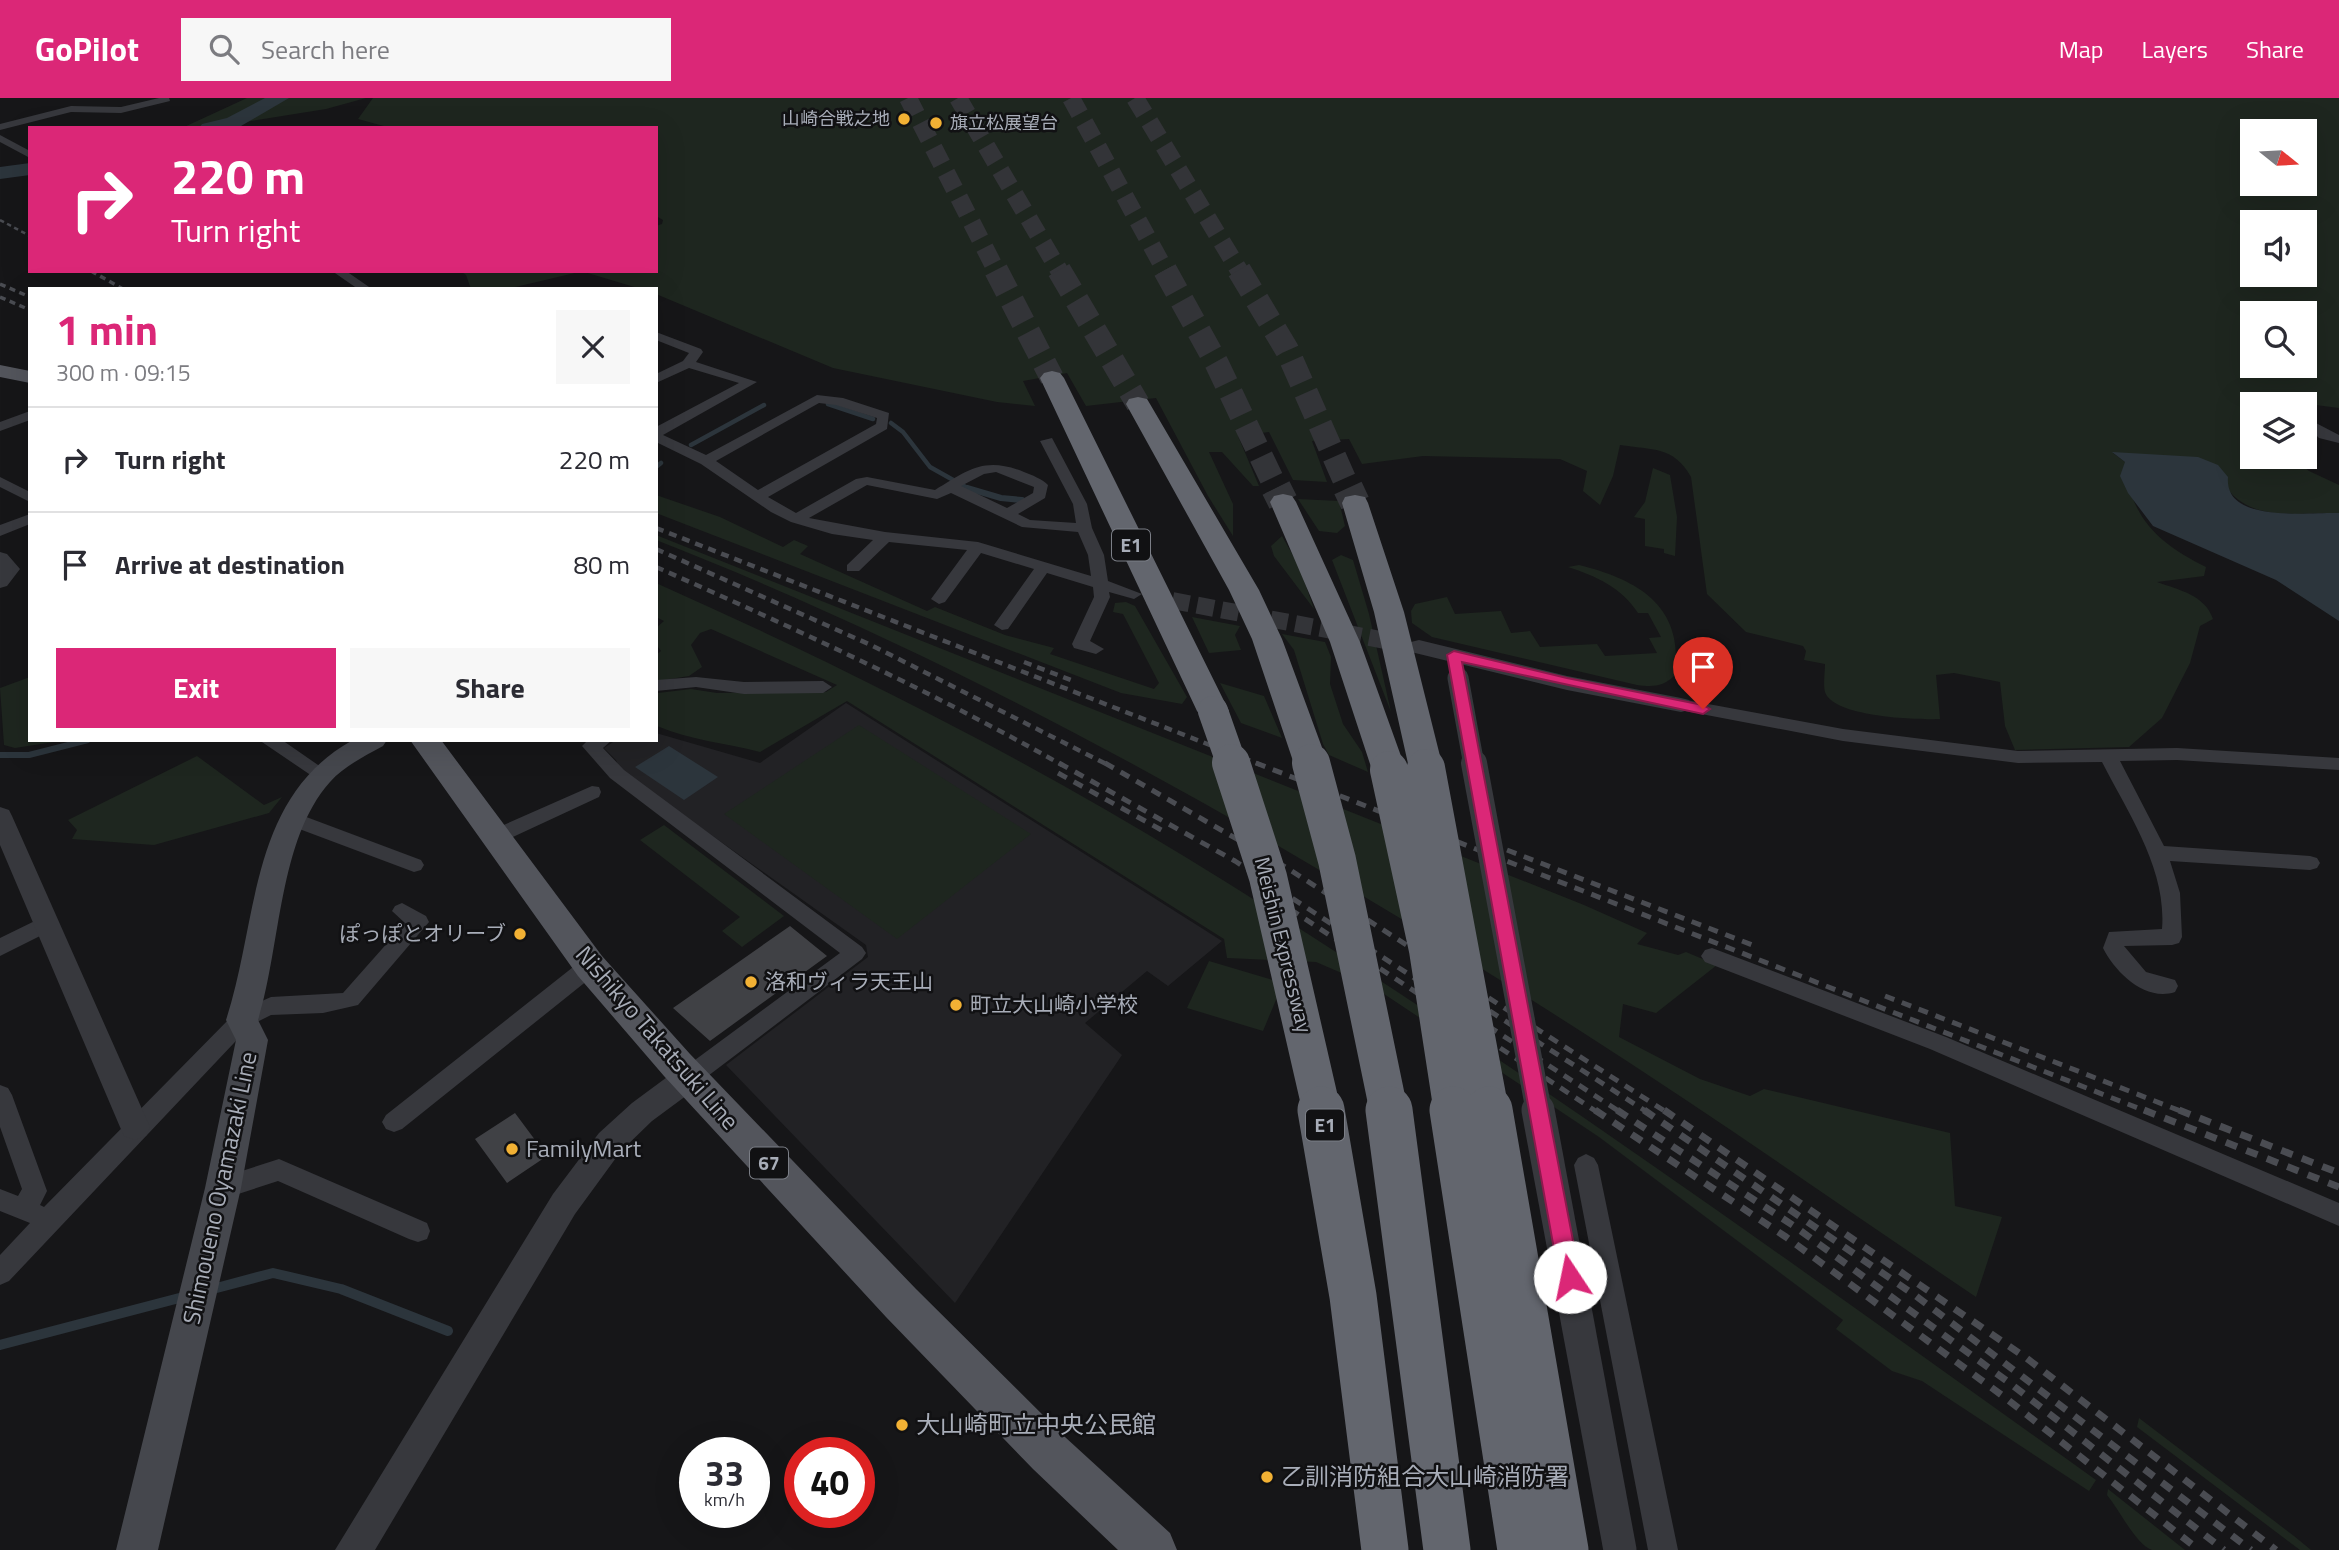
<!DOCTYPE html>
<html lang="en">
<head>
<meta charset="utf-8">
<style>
  :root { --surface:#fff; --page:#f7f7f7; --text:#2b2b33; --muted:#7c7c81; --line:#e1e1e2; --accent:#db2777 }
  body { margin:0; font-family:"Titillium Web","Noto Sans JP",sans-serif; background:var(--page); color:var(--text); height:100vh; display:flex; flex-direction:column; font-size:26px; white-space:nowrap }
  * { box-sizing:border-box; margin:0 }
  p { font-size:23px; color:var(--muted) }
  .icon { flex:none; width:38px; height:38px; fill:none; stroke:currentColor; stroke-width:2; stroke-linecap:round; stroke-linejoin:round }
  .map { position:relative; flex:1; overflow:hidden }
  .details { position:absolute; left:28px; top:189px; width:630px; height:455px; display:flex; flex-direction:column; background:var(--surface); border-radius:0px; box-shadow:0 7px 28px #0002 }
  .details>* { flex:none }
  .top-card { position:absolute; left:28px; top:28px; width:630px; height:147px; border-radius:0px; box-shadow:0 7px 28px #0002; background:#db2777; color:#fff; overflow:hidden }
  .needle { width:46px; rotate:108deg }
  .controls { position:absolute; left:2240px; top:21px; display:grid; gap:14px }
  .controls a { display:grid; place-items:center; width:77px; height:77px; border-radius:0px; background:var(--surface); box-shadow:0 7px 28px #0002; font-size:35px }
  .speed { position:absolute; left:679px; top:1339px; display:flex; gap:14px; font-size:35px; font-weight:700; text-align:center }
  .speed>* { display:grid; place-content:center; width:91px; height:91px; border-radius:50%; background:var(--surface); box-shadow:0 7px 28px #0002; line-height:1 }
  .speed small { font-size:18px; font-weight:400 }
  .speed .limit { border:10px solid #d22; background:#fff; color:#111 }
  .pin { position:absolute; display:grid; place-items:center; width:60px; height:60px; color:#fff; margin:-72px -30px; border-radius:50% 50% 50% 0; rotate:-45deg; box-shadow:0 0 7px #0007 }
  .pin .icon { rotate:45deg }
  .me { position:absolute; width:77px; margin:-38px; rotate:349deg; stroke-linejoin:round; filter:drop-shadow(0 0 5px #0008) }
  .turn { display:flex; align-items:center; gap:24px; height:147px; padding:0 28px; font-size:32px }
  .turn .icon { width:91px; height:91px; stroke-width:2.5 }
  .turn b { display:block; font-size:49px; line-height:60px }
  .round { display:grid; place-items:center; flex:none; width:74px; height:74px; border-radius:0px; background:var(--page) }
  .overview { display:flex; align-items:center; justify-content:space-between; height:119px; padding:0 28px }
  h1 { font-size:42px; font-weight:700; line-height:52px; color:var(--accent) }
  .action { display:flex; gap:14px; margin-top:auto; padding:14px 28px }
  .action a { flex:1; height:80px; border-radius:0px; background:var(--accent); color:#fff; font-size:28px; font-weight:700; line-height:80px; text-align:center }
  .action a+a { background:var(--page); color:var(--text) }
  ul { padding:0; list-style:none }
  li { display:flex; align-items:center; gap:21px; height:105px; padding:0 28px; border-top:2px solid var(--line) }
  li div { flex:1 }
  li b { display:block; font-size:26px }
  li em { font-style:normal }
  header { display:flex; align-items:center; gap:42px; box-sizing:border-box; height:98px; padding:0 35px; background:var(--accent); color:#fff }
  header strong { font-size:33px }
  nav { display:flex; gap:38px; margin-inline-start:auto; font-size:24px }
  .search { width:490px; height:63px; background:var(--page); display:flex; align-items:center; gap:18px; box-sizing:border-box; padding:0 24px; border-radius:0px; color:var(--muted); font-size:26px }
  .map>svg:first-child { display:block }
  .built { fill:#222225 }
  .green { fill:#1e261f; fill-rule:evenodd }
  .water { fill:#2c353c }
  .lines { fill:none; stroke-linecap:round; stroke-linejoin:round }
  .stream-far2 { stroke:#2c353c; stroke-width:4.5 }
  .stream-far1 { stroke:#2c353c; stroke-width:6 }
  .stream { stroke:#2c353c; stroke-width:10 }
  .river { fill:#2c353c; fill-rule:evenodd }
  .building { fill:#404145 }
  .minor-tunnel { stroke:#333438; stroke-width:17; stroke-dasharray:17 8; stroke-linecap:butt }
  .motorway-tunnel-far2 { stroke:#333438; stroke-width:18; stroke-dasharray:18 10; stroke-linecap:butt }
  .motorway-tunnel-far1 { stroke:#333438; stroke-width:24; stroke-dasharray:24 11; stroke-linecap:butt }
  .motorway-tunnel { stroke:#333438; stroke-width:30; stroke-dasharray:30 15; stroke-linecap:butt }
  .minor { fill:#37383d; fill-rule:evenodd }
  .tertiary { fill:#37383d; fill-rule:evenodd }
  .secondary { fill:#45474d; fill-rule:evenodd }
  .primary { fill:#53555c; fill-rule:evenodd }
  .motorway { fill:#63666e; fill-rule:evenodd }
  .rail-far4 { stroke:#4a4c52; stroke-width:2.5; stroke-dasharray:4.5 3.5; stroke-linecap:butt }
  .rail-far3 { stroke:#4a4c52; stroke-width:3.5; stroke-dasharray:6 4.5; stroke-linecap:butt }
  .rail-far2 { stroke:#4a4c52; stroke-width:4.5; stroke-dasharray:8 6; stroke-linecap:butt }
  .rail-far1 { stroke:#4a4c52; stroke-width:5; stroke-dasharray:10 8; stroke-linecap:butt }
  .rail { stroke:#4a4c52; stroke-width:7; stroke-dasharray:12 10; stroke-linecap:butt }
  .tertiary-bridge-far2 { stroke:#37383d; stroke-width:21 }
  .tertiary-bridge-far1 { stroke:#37383d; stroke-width:26 }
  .tertiary-bridge { stroke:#37383d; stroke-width:33 }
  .motorway-bridge-far2 { stroke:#63666e; stroke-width:30 }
  .motorway-bridge-far1 { stroke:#63666e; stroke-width:38 }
  .motorway-bridge { stroke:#63666e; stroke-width:47 }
  .route { fill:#db2777; stroke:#8e194d; stroke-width:2 }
  .poi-dot { fill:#f2b134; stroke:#111113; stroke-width:2.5 }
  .labels { text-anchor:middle; stroke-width:5; stroke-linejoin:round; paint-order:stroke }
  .far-poi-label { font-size:18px; fill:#a8adb8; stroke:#111113; text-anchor:end }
  .shield { fill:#111113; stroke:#7b7e86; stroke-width:2 }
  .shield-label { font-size:19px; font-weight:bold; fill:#a8adb8 }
  .poi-label { font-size:21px; fill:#a8adb8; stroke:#111113; text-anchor:start }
  .street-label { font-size:21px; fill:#a8adb8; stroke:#111113 }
  .near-street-label { font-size:24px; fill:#a8adb8; stroke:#111113 }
  .near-poi-label { font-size:24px; fill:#a8adb8; stroke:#111113; text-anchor:start }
</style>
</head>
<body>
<header>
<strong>GoPilot</strong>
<div class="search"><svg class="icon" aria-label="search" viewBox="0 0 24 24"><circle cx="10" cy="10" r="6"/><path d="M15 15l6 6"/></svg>Search here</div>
<nav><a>Map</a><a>Layers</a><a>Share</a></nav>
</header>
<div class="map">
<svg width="2339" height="1452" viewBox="0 0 2339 1452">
  <rect width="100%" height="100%" fill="#161618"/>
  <path class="built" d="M846,605l376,238 -54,45 -21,-15 -62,52 37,32 -167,248 -229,-238 142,-108 -2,-12 -246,-175 -4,-10 -12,-12 12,-8h40v-7l104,30z"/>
  <path class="green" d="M247,0h119l-40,11 -119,19h-25z
    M373,0h1966v310l-39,-5 -48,1v53h40l17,14 30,14v28c-38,-1 -87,10 -112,-25l-82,-32 -32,-3 12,9c5,56 33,81 81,105l-2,9 -47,6c22,8 48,13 56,37l-13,7 -10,37 -28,55 -33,29 -114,3 -10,-24 -5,-44 -46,-9 -18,2 4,44c-23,1 -107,-2 -115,-27 -2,-8 0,-20 0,-28l-21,-4 2,-9 -3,-5 -57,-14 -39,-38 -16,-117c-17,-31 -39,-27 -71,-32l-7,31 -13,29 -17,-14 4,-20 -27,-12 -137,-3 -61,8 -13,-25 -37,2 15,41 -34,-2 -24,-48 -31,4 21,50h-6l-31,-34h-13l24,52v32l-25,-40 -52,-98 -70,8 -19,-33 -44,8 12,25 -38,-4 -164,-34 -177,-74v-5h-15l-60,-18h75v-45l6,-2 1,-4 -7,-4v-88h-265l-33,-9zM2252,33h53v53h-53zM2252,124h53v53h-53zM2252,215h53v53h-53z
    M460,173h115l4,1 -72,17h-36l-5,-14z
    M1653,370l17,7 7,42 -2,39 -11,-3v-4l-19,-3v-27l-11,-2 11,-15z
    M656,397l64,22 63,30 11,-7 14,6 -8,8 127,57 8,-4 70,28 49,13 -4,6 104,35 5,-6 -36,-69 -10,-2 2,-9 11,-1 9,4 52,91 -5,7 -61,-11 -465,-180z
    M1298,401l41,2 6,25 -8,7 -18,-2z
    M656,437l928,370 63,28 -10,11 41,11 8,-3 31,13 -61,48 -33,-9 -4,33 81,42 50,17 14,-7 186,44 5,73 47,11 -26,80c-131,-88 -261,-180 -394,-265 -293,-188 -601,-365 -926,-492z
    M1282,438l17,30 15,43 -40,-53 -3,-10z
    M1341,457l12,5 16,54 22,98 -59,-152z
    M1579,467c60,15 105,41 96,110 -12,12 -22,12 -38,10l-205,-48 -20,-14 -1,-12 4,-7 32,-7 8,17 46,-3 10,22 19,-2 10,16 57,-3 8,12 52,-3 -8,-15 12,-1 -13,-24h-10c-16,-25 -42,-37 -70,-46z
    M656,485c182,81 361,171 531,275 313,192 610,409 909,622l-7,11 -167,-110 -30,-10 -56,-42 7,-9 -244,-183 -227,-151 -56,-24 -89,-4 -3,-19 -377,-238 -87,51c-35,-9 -70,-12 -103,-26l1,-33 33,-4 26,4 109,-1 11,-7 -126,-56 -11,4 -9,12 11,22 -13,9 -31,5 -2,-26 5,-4 -5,-7v-16l8,-7 -8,-4z
    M1192,519l48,9 -5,9 6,15 -32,3z
    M1282,536l43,8 6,15 -1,27 13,40 19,28 6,20 -39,-17 -6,-11 -29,-94z
    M30,579v63h37l-52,8 -11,-3 -4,-57z
    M1220,585l44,13 18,42 -41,-15z
    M859,627l172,109 -134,105 -173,-125z
    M197,658l67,49 18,-8 -13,16 -115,32 -82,-6 5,-9 -9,-10z
    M664,727l120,91 -42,31 -20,-16 18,-14 -100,-77z
    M1209,863l74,22 -20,48 -76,-23z
    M2139,1320l155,118 17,14h-11l-163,-123z
    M2108,1391l77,61c-9,0 -25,0 -33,0 -16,-5 -33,-41 -45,-55z"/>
  <path class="water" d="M2112,354l86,5 20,8 10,12c-4,47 81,35 111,36v108l-63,-41 -123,-54 -25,-33 -8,-17 5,-14z
    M669,648l49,31 -34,23 -49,-33z"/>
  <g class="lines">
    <path class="stream-far2" d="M828,306l45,15
      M891,325l12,9 27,35 41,23
      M691,347l73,-40
      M656,369l5,-4"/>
    <path class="stream-far1" d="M967,390l34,10 21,2
      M0,657h29l59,-15"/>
    <path class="stream" d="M209,1192l64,-17 68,16 107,42
      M0,1247l187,-49"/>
    <path class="river" d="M265,0h24l-48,28 -42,2 3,-4 25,-6z
      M30,65v12l-30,4v-12z"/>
  </g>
  <path class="building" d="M790,828l37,30 -117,85 -37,-33z
    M515,1015l32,43 -40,27 -32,-44z"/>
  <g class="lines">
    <path class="minor-tunnel" d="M1148,498l256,48"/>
    <path class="motorway-tunnel-far2" d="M908,0l89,174
      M958,0l102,174
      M1071,0l95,174
      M1135,0l105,174"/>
    <path class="motorway-tunnel-far1" d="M996,172l56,108
      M1059,172l79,134
      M1165,172l52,94 60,126
      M1239,172l48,80 62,140"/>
    <path class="motorway-tunnel" d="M1276,390l7,14
      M1348,390l7,15"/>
    <path class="minor" d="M159,0h10l1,3 -49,12 -50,-1 -71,18v-6l71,-18 50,1z
      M0,37l30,16v7l-30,-16z
      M332,173h14l26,18h-14z
      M656,234l45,17 2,3 -7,10 61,20 -94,53 43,20 111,-60 26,3 46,15 -2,16 -119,68 28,16 60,-34 11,-2 68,13c33,-20 49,-34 89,-18 8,3 18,7 24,13l-3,13 -27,16 12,6 46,3 -3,-19 -33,-63 12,-3 35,66 5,24 12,27 4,26 34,13 -8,5 -25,-7 1,5 -20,44 14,8 -8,5 -22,-6 -2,-4 22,-47 -1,-10 -46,-14 -39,56 -6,1 -8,-5 40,-56 -53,-16 -36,49 -6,2 -8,-5 36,-49 -78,-8 -30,29h-12v-6l26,-25 -41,-6 -41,-12 -20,-10 -70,-48 -45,-22v-15l83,-44 -50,-15 -33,15v-9l27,-13 6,-8 -33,-13zM819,305l17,2 41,13 -1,6 -118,66 -42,-29zM996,374l38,15 -1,6 -26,15 -46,-22 23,-12zM867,387l70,14 14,-6 71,34 56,5 10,23 3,21 -113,-34 -93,-10 -76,-14z
      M30,313v9l-30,11v-9z
      M2314,324l25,13v8l-20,-5 -12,-12z
      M0,379l30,15v10l-30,-15z
      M30,416v10l-30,12v-11z
      M696,579l48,5 79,-1 9,6 -9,6 -79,1 -48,-7 -40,4v-11z
      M1681,601l162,30 175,22 159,-3 162,10v12l-162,-10 -57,1 44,85 146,10 7,2 3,5 -3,5 -7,2 -140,-9 10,32 2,44 -3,6 -7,2 -48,1 22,26 29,8 3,6 -3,6c-30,10 -60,-20 -72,-44l6,-16 53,-3c5,-60 -34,-116 -60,-167l-84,1 -175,-22 -168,-32 -3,-4 3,-4z
      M259,642h23l49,34 -9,6 -7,-2z
      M588,642h24l-9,8 21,22 238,177 4,6 -4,6 -166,126 -8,3 -8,-3 -3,-7 3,-7 160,-118 -230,-175 -28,-32z
      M592,688l7,1 2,5 -2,5 -95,44h-14l-3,-5 3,-5z
      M293,714l128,48 3,5 -3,5 -7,2 -128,-48 -3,-5z
      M402,805l24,13 3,6 -71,83 -35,8 -52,2 -20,10 -242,256 -9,4v-30l30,-32 -30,-12v-22l18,7 4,-7 -22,-62v-42l8,3 4,7 35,96 -7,14 4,2 191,-194 36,-16 72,-4 62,-70 -13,-12 3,-5z
      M45,818l7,2 3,6 -3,6 -52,26v-18z
      M1712,850l234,89 393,166v23l-409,-177 -225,-87 -4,-6 4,-6z
      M590,860l8,2 3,6 -3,6 -196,157 -8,3 -8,-3 -4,-7 4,-7 196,-155z
      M1586,1056l8,4 4,7 80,385h-30l-74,-385 4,-7z
      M279,1061l148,64 3,8 -3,8 -9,3 -9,-3 -131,-58 -55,18 -9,-3 -3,-8 3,-8z"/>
    <path class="tertiary" d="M0,454l7,2 13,15 -13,17 -7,2z
      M1419,542l148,36 114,22 8,2 3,5 -3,5 -8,2 -114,-22 -156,-38 -3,-5 3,-5z
      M0,709l9,3 3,6 138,311 -4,9 -11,4 -11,-4 -4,-9 -120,-282z
      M688,968l10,3 4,9 -4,9 -46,34 -31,30 -46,63 -200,336h-40l218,-356 46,-61 33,-30 46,-34z"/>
    <path class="secondary" d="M353,642h34l-4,6c-18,10 -39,20 -53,36 -52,58 -49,165 -72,238l10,20 -27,148 -83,362h-42l89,-362 31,-148 -10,-20c33,-100 22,-222 127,-280z"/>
    <path class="primary" d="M0,267l30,6v12l-30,-6z
      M410,642h31l161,216 88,98 226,235 149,148 105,96 7,17h-59l-85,-81 -147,-152 -222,-241 -86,-100z"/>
    <path class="motorway" d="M1052,273l8,2 4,5 165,333 -5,7 -11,3 -11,-3 -5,-7 -157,-333 4,-5z
      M1138,299l9,2 3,5 109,186 23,49 45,122 -5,8 -12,3 -12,-3 -5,-8 -41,-122 -23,-49 -103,-186 3,-5z
      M1283,396l9,2 4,6 64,140 46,128 -5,8 -12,3 -12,-3 -5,-8 -42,-128 -60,-140 4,-6z
      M1355,397l10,2 3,6 36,109 39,156 -5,8 -12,3 -12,-3 -5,-8 -35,-156 -32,-109 3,-6z"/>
    <path class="rail-far4" d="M0,122l30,16"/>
    <path class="rail-far3" d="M91,173l32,18
      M0,186l30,13
      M0,199l30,13"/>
    <path class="rail-far2" d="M656,430l605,237
      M656,451l217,97 235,119
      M656,469c138,61 275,124 406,198
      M1024,564l52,20"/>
    <path class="rail-far1" d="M1059,665l176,98 385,251
      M1105,665l182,105 379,244
      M1256,665l892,349
      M1058,675l107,59
      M1507,752l248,96
      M1290,811l307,203
      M1429,874l218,140
      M1885,898l298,116"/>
    <path class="rail" d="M1595,1012l191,127 217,159 196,154
      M1617,1012l177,116 217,158 213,166
      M1644,1012l272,186 335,254
      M1664,1012l361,247 251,193
      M2144,1012l195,77
      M2179,1012l160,63"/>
    <path class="tertiary-bridge-far2" d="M1458,580l16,87"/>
    <path class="tertiary-bridge-far1" d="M1474,665l65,349"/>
    <path class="tertiary-bridge" d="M1538,1012l82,440"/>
    <path class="motorway-bridge-far2" d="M1213,613l19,54
      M1310,663l1,4"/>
    <path class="motorway-bridge-far1" d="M1231,665l37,114 54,235
      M1311,665l26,97 52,252
      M1426,670l64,344
      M1389,672l39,180 25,162"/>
    <path class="motorway-bridge" d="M1321,1012l32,186 32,254
      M1389,1012l58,440
      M1453,1012l68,440
      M1489,1012l76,440"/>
  </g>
  <path class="route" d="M1454,553l113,27 136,27 7,4 -7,5 -241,-52 118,615 -3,7 -7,3 -8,-3 -3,-7 -112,-622z"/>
  <g class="poi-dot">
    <circle cx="904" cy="21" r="7"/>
    <circle cx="936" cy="25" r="7"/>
    <circle cx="520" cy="836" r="7"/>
    <circle cx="751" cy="884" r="7"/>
    <circle cx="956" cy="907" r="7"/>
    <circle cx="512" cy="1051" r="7"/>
    <circle cx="902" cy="1327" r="7"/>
    <circle cx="1267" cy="1379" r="7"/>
  </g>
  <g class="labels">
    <g class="far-poi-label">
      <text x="890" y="27">山崎合戦之地</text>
      <text x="950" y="31" text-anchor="start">旗立松展望台</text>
    </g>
    <g class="shield">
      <rect x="1112" y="431.5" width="38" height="31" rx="5"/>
      <rect x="1306" y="1011.5" width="38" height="31" rx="5"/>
      <rect x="750" y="1049.5" width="38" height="31" rx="5"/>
    </g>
    <g class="shield-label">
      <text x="1131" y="454">E1</text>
      <text x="1325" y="1034">E1</text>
      <text x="769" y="1072">67</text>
    </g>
    <g class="poi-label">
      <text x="506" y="843" text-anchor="end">ぽっぽとオリーブ</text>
      <text x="765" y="891">洛和ヴィラ天王山</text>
      <text x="970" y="914">町立大山崎小学校</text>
    </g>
    <g class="street-label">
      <text transform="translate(1283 847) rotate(76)" y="7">Meishin Expressway</text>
    </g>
    <g class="near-street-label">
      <text transform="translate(657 940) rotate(49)" y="8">Nishikyo Takatsuki Line</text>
      <text transform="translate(220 1090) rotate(-78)" y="8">Shimoueno Oyamazaki Line</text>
    </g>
    <g class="near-poi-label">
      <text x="526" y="1059">FamilyMart</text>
      <text x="916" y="1335">大山崎町立中央公民館</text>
      <text x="1281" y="1387">乙訓消防組合大山崎消防署</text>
    </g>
  </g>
</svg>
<div class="controls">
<a><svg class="needle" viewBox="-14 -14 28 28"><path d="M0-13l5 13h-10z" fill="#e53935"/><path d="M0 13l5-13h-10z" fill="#7c7c81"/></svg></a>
<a><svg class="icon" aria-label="sound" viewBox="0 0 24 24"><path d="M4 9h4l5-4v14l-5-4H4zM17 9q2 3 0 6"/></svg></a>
<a><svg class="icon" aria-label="search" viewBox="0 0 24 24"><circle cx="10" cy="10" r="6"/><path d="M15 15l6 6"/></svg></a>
<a><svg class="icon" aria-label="layers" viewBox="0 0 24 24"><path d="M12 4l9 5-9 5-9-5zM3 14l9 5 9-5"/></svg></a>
</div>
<div class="speed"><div>33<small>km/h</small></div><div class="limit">40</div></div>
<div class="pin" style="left:1703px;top:611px;background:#d93025"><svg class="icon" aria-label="arrive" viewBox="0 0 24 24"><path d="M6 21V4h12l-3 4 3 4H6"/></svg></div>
<svg class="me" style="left:1570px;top:1179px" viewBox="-20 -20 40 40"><circle r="19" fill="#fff"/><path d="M0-13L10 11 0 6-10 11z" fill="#db2777"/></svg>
<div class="top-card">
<div class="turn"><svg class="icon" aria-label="right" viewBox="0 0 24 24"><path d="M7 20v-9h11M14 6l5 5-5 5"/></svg><div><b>220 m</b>Turn right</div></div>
</div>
<section class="details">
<div class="overview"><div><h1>1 min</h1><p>300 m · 09:15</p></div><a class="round"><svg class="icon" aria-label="close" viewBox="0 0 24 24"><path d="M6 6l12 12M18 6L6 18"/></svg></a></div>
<ul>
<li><svg class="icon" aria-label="right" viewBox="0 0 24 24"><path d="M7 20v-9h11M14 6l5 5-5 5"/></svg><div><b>Turn right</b></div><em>220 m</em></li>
<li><svg class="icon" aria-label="arrive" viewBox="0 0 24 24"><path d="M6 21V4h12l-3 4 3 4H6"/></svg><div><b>Arrive at destination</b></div><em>80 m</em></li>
</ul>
<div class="action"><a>Exit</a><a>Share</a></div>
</section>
</div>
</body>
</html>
